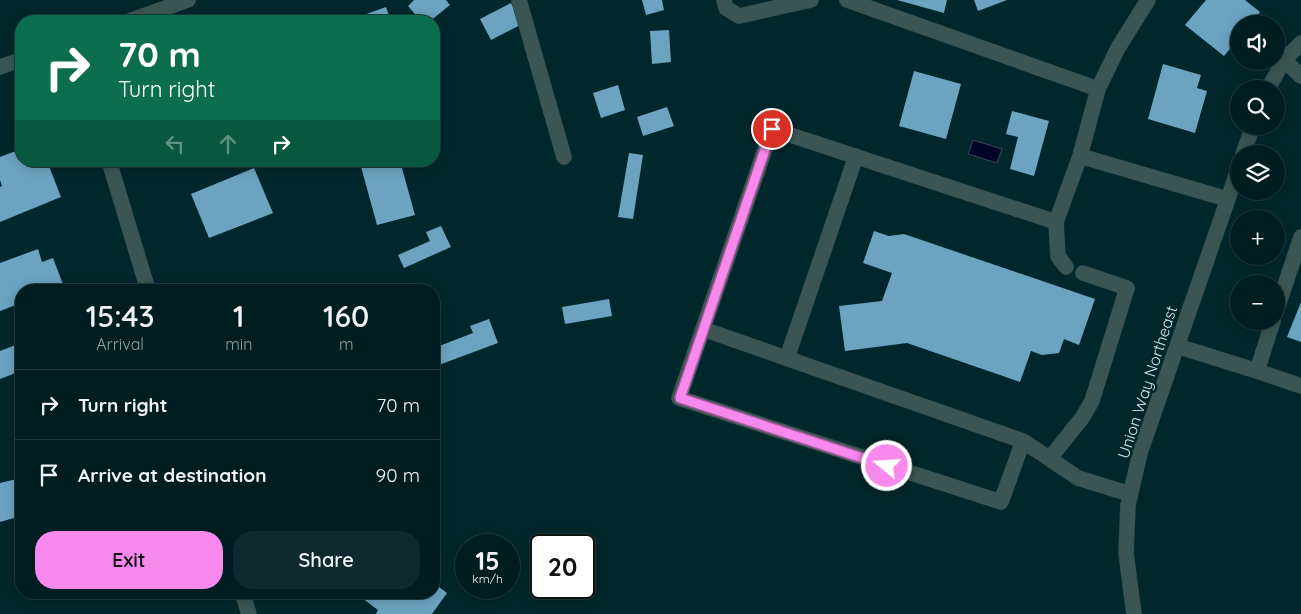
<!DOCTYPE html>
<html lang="en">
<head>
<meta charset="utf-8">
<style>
  :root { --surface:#001d21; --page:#0e2a2e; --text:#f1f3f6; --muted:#95a2a5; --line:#223b3f; --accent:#f788ec }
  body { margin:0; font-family:Quicksand,sans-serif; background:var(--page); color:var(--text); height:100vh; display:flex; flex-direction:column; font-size:19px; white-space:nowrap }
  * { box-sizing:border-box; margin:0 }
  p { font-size:16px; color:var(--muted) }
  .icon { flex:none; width:28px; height:28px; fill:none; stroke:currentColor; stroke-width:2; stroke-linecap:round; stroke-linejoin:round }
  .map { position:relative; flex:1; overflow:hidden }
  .sheet { position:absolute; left:15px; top:284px; width:425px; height:315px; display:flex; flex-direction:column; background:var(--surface); border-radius:20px; box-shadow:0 2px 12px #0003,0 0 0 1px var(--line) }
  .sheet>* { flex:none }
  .banner { position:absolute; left:15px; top:15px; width:425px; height:152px; border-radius:20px; box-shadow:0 2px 12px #0003,0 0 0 1px var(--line); background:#0b6e4f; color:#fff; overflow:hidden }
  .tools { position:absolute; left:1230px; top:15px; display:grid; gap:10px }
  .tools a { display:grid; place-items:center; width:55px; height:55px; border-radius:50%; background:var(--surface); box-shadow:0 2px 12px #0003,0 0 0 1px var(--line); font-size:25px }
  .speed { position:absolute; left:455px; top:534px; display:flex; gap:10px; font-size:25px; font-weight:700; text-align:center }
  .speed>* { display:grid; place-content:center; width:65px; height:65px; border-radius:50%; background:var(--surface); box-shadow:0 2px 12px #0003,0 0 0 1px var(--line); line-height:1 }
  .speed small { font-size:12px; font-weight:400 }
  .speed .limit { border:2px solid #111; border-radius:8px; background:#fff; color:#111 }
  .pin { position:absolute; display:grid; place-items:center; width:42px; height:42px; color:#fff; margin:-21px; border:2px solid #fff; border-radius:50%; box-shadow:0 1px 5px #0007 }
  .me { position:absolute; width:55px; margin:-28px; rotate:288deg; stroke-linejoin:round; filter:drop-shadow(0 0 4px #0008) }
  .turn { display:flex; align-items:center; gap:18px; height:105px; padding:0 20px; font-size:22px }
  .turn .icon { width:65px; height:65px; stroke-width:2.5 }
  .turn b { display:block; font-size:35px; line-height:42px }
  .lanes { display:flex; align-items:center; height:48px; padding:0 20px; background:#0003; justify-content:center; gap:25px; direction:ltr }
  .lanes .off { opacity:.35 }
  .eta { display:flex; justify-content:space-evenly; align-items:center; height:85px; text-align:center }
  .eta b { font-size:30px; font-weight:600; line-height:35px }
  .cta { display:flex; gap:10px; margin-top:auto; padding:10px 20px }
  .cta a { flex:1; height:58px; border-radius:20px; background:var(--accent); color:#111; font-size:20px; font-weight:600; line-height:58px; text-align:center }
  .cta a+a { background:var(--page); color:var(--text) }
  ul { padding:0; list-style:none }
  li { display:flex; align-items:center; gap:15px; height:70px; padding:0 20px; border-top:1px solid var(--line) }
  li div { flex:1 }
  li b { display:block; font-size:19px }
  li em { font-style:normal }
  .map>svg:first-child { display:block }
  .water { fill:#000424; stroke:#3e475e }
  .building { fill:#6ca3c1 }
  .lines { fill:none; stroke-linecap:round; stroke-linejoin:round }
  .minor-casing { stroke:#21454a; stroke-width:16 }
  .minor { stroke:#3b5652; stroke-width:15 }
  .route-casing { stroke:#a15899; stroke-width:12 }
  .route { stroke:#f788ec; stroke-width:9 }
  .labels { text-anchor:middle; stroke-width:5; stroke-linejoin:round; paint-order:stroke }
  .street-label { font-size:16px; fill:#d0e4e7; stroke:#00272c }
</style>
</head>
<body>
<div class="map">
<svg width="1301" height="614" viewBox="0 0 1301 614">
  <rect width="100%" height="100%" fill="#00272c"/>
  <path class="water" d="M973,140l29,9 -5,14 -29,-9z"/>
  <path class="building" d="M414,0h32l4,5 -20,16h-9l-13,-15z
    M642,0h20l2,10 -18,5z
    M897,0h50l-3,13z
    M974,0h33l-29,11z
    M1206,0h39l15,12 -10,12h-11v14l-15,18 -39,-31z
    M511,3l11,21 -31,16 -11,-21z
    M386,7l5,14h-32l-1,-4z
    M669,30l2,32 -19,2 -2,-33z
    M1163,64l38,11 -4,13 10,3 -12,42 -47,-14z
    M914,71l47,13 -15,55 -47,-13z
    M618,85l7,25 -24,8 -8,-25z
    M667,107l7,19 -31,10 -6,-19z
    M1012,111l37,10 -15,55 -24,-7 8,-32 -12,-3z
    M21,149v12l14,2 12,-2 14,36 -61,25v-35l2,-1 -2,-6v-23z
    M629,153l14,2 -10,64 -15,-2z
    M366,161h34l15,54 -38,10 -17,-62z
    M254,168l19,45 -64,25 -18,-44z
    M441,226l10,21 -47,21 -6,-13 32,-14 -4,-9z
    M874,231l15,5 15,-2 191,65 -16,46 -15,-6 -5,14 -17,2 -11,-4 -11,31 -113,-39 -62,8 -6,-45 43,-5 10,-28 -29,-10z
    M38,249l4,13 11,-4 11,29 -9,3h-34v13l-21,8v-48z
    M609,299l3,17 -47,8 -3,-17z
    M1301,302v40l-14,-5z
    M489,319l9,24 -62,23 -2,-18 39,-15 -3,-7z
    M21,343v28l-21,8v-28z
    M17,479l4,17v20l-21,6v-39z
    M434,583l13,10 -15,21h-56l2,-4 -24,-18h80z"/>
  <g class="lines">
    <g class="minor-casing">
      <path id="minor" d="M519,0l45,157
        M724,0l2,8 13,8 72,-16
        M847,0l251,89
        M1148,0l-30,48 -20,41 -18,67 147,43
        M129,21l59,-21
        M1284,60l17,16
        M0,67l21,-7
        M1268,89l16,-29 17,-17
        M1243,154l10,-28
        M109,161l39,129
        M1056,222l2,34 8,11
        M1276,312l25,-75
        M703,329l320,112 55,37 52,16
        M1177,346l80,25 16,-50
        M787,358l69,-202
        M1257,371l44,15
        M1023,441l-22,61 -322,-104 93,-269 284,93 24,-66
        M1050,458l32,-40 10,-17 35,-113 -44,-15
        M242,592l7,22
        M1134,614l-8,-61 2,-48 12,-52 99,-286"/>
    </g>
    <use href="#minor" class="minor"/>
  </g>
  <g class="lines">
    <g class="route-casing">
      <path id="route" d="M772,129l-92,269 207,68"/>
    </g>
    <use href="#route" class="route"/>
  </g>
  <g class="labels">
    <g class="street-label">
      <text transform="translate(1147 382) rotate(-72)" y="6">Union Way Northeast</text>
    </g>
  </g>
</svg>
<div class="tools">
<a><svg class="icon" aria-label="sound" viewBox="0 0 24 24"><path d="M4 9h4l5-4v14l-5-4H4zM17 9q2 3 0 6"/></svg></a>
<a><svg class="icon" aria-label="search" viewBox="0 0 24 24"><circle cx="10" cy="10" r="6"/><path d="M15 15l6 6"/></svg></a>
<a><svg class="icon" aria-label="layers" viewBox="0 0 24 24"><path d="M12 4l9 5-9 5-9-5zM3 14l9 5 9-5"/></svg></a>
<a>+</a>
<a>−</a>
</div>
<div class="speed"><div>15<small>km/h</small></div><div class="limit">20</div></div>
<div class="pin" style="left:772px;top:129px;background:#d93025"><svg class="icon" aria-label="arrive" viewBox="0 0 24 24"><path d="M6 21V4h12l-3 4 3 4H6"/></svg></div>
<svg class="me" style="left:887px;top:466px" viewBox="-20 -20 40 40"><circle r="17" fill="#f788ec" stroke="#fff" stroke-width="3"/><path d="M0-11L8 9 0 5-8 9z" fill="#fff"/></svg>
<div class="banner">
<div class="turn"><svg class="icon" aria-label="right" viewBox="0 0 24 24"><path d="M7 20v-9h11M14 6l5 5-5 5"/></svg><div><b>70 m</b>Turn right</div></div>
<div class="lanes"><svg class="icon off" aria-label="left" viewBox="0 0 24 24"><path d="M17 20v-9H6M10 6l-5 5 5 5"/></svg><svg class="icon off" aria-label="ahead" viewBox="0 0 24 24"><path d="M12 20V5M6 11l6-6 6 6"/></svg><svg class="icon" aria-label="right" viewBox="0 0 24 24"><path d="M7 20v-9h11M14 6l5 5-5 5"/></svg></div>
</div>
<section class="sheet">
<div class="eta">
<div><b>15:43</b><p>Arrival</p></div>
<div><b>1</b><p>min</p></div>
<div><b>160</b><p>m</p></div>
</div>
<ul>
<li><svg class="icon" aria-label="right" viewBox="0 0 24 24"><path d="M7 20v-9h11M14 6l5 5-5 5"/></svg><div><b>Turn right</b></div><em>70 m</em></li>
<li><svg class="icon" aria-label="arrive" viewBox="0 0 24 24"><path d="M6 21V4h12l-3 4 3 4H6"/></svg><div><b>Arrive at destination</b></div><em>90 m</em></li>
</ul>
<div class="cta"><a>Exit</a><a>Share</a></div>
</section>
</div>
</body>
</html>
